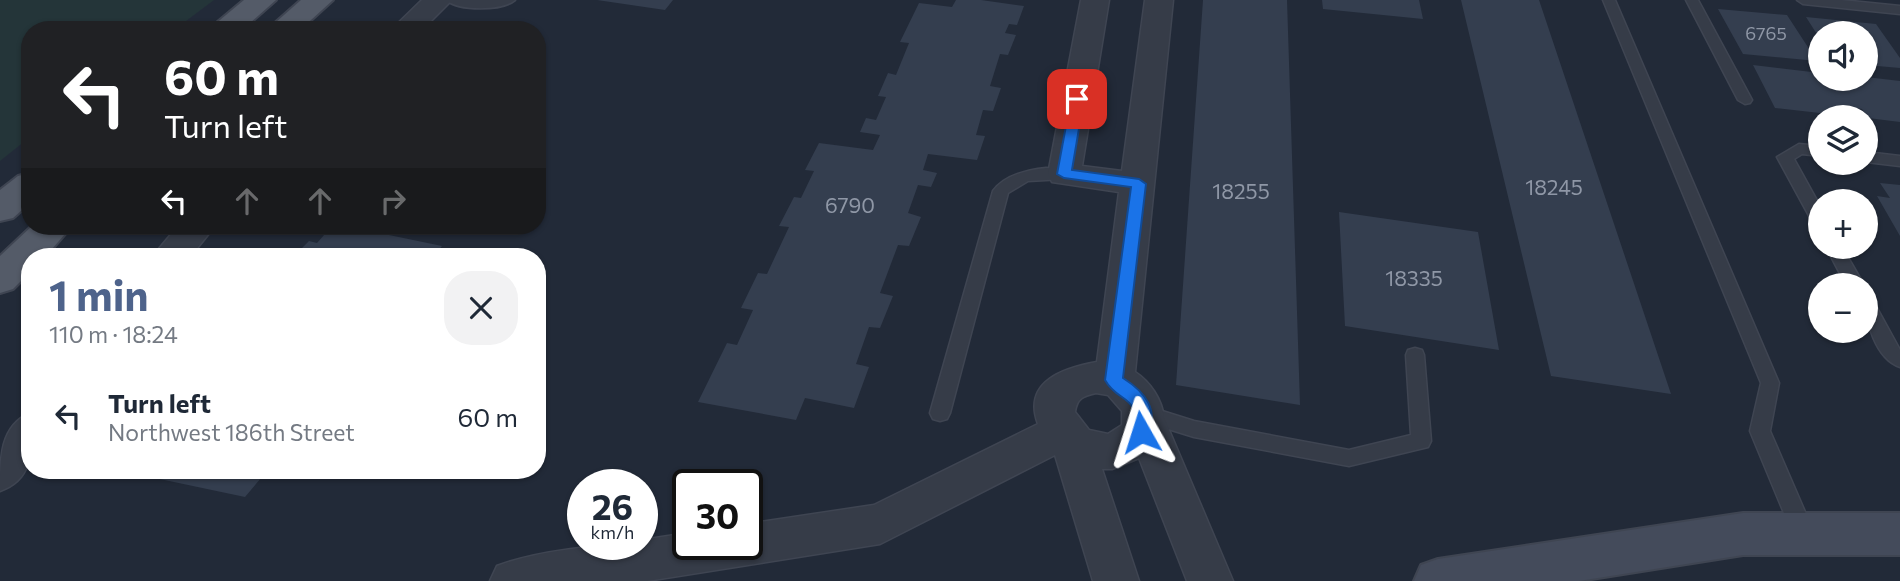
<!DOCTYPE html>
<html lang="en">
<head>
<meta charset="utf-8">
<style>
  :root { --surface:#fff; --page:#f2f2f3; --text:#1f2937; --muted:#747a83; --accent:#4e638b }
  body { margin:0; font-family:Commissioner,sans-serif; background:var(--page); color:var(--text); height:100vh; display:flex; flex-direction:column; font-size:26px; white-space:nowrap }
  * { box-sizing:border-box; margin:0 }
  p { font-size:23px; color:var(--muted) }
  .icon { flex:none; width:38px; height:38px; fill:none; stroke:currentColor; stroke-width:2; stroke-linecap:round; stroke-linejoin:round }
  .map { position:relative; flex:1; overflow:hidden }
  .panel { position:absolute; left:21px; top:248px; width:525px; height:231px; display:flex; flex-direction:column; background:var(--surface); border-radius:28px; box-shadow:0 2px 5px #0004 }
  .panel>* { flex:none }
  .top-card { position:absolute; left:21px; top:21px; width:525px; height:214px; border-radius:28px; box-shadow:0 2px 5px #0004; background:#202124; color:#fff; overflow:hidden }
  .tools { position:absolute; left:1808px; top:21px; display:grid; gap:14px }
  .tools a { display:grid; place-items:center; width:70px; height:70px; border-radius:50%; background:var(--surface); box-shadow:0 2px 5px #0004; font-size:35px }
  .speed { position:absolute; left:567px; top:469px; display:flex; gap:14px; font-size:35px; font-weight:700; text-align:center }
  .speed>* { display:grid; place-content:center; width:91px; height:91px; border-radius:50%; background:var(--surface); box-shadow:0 2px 5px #0004; line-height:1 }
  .speed small { font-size:18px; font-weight:400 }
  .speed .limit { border:4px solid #111; border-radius:10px; background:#fff; color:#111 }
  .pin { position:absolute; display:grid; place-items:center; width:60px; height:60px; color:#fff; margin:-30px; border-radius:14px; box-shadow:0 4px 10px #0006 }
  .me { position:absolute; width:77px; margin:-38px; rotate:354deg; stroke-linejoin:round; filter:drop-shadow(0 0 5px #0008) }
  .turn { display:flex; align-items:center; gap:24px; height:147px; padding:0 28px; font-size:32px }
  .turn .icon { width:91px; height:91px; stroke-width:2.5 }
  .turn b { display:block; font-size:49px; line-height:60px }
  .lanes { display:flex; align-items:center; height:66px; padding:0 28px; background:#0003; justify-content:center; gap:35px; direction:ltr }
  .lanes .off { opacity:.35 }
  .round { display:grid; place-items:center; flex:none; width:74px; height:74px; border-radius:28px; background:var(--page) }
  .overview { display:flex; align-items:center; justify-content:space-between; height:119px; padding:0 28px }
  h1 { font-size:42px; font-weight:700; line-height:52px; color:var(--accent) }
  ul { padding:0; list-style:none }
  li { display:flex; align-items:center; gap:21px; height:98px; padding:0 28px }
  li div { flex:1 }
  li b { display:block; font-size:26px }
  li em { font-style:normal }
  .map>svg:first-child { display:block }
  .green { fill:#243539 }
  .building { fill:#343e4f }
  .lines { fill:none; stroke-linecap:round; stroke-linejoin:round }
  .lane-casing { stroke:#3f4552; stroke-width:3 }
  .street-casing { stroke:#3f4552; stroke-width:3 }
  .secondary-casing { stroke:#3f4552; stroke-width:4 }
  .primary-casing { stroke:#3f4552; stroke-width:4 }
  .lane { fill:#363c48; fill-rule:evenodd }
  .street { fill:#363c48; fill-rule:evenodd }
  .secondary { fill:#444b5b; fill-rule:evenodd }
  .primary { fill:#545b68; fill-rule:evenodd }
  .route { fill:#1a73e8; stroke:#114b97; stroke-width:2 }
  .labels { text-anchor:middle; stroke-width:7; stroke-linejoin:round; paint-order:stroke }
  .far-number-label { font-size:18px; fill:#8f97a6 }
  .number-label { font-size:21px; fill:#8f97a6 }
</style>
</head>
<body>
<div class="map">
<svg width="1900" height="581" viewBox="0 0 1900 581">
  <rect width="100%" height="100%" fill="#222a38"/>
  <path class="green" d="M0,0h214l-40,30h-144v107l-30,24z"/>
  <path class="building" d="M597,0h76l-8,10z
    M956,0h25l43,6 -7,19 -8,-1 -4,9 11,2 -8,20 -8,-1 -10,32 11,2 -8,23 -10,-1 -7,25 9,1 -8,24 -49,-6 -5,16 14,3 -6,14 -13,-2 -10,28 13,4 -12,29 -11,-1 -18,48 13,3 -13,32 -11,-1 -13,37 13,3 -15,41 -49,-10 -9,22 -98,-18 29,-59 10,2 16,-35 -12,-2 17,-35 9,1 22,-47 -10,-1 15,-29 7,1 13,-27 -9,-1 14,-27 54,7 7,-15 -20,-3 6,-14 10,2 10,-23 -8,-1 10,-23 8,2 13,-32 -9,-1 19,-39 33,4z
    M1203,0h84l13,405 -124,-20z
    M1322,0h97l4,19 -100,-10z
    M1461,0h78l132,394 -120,-18z
    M1718,9l69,6 30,46 -74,-7z
    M1806,17l70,7 24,34v10l-34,-3v-32h-46v6z
    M1753,65l67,8v6h12l3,5 11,2 -4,-7 24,-2 34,4v41l-32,-4 -6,-9 -13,-2 6,10 -80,-9z
    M1880,183l20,2v51l-23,-40 13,2z
    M1339,212l139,20 21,118 -154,-24z
    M332,226h65l-8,9 53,11 -9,11h-140l16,-16 8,2z
    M162,471h105l-22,26 -90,-19z"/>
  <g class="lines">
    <g class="lane-casing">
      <path id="lane" d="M446,0h69c-13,11 -56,11 -69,0z
        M1603,0h12l164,383 -9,48 45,104 -3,7 -8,3 -8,-3 -46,-111 11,-48z
        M1686,0h12l54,100 -2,3 -5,1 -7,-4z
        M1797,0h44l59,6v8l-97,-10z
        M1799,144l21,2v10l-18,-2 -8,5 26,47v21l-6,-2 -37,-68z
        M1866,152l34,4v10l-34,-4z
        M1046,168l18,1 8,5 -8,5 -36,2 -20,12 -58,220 -3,6 -7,2 -7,-2 -3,-6 63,-222c12,-16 34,-21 53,-23z
        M1826,247h16l22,38h-18z
        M1866,297l6,2 28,51v17c-24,-8 -36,-47 -34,-70z
        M1415,348l7,2 2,5 7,86 -3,6 -79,19 -155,-29 -58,-18 -3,-6 3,-6 7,-2 51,16 155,29 62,-15 -5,-80 2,-5z"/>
    </g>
    <g class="street-casing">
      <path id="street" d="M422,0h30l-30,30h-31z
        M1081,0h28l-27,166 40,5 23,-171h28l-38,372c15,10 27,27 29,46l69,163h-46l-48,-123 -27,11h-10l37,112h-46l-38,-126 -175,89 -233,37h-157l7,-15c39,-15 103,-22 145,-22v-4l46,-7v11h59v-20l127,-19 164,-81c-16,-43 26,-56 59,-62l22,-170 -67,-10 -4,-8zM1096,393l12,2 14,16v14l-14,9 -19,-4 -14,-18c2,-14 8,-16 21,-19z
        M178,226h37l-25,31h-38z
        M30,413c0,33 7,65 -30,78 0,-33 0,-65 30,-78z"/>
    </g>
    <g class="secondary-casing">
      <path id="secondary" d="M1743,513h157v42h-157l-164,26h-165l7,-16 17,-6z"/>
    </g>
    <g class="primary-casing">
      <path id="primary" d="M244,0h32l-34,30h-34z
        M301,0h32l-33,30h-33z
        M30,173v30l-17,15 -13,3v-31l18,-14z
        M32,226h40l-27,31h-15v15l-17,17 -13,4v-37z"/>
    </g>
    <use href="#lane" class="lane"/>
    <use href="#street" class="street"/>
    <use href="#secondary" class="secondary"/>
    <use href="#primary" class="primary"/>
  </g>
  <path class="route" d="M1077,95l7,4 -12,71 67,9 7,5 -23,194c22,14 37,32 24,59l-6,2 -7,-2 -2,-5c10,-38 -14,-28 -27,-52l26,-193 -67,-9 -7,-4 14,-75z"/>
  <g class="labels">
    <g class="far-number-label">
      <text x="1766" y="40">6765</text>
    </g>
    <g class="number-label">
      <text x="1554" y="195">18245</text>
      <text x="1241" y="199">18255</text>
      <text x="850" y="213">6790</text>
      <text x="1414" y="286">18335</text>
    </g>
  </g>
</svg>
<div class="tools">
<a><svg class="icon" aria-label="sound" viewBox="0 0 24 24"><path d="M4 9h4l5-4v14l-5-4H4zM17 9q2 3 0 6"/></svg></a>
<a><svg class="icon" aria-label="layers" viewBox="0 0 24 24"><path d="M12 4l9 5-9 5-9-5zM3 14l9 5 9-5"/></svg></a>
<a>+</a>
<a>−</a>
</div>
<div class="speed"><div>26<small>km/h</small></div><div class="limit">30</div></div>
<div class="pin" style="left:1077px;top:99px;background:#d93025"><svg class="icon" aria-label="arrive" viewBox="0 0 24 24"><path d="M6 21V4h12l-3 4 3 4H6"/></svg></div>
<svg class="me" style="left:1141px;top:432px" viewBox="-20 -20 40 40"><path d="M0-17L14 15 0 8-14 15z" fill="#1a73e8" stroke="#fff" stroke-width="4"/></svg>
<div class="top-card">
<div class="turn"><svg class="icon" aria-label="left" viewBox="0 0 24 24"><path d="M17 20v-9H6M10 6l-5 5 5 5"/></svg><div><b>60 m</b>Turn left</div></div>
<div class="lanes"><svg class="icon" aria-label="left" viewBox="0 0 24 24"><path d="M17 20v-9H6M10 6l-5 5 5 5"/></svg><svg class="icon off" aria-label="ahead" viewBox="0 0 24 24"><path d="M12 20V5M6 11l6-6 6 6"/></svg><svg class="icon off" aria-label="ahead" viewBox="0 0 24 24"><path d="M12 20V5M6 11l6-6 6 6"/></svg><svg class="icon off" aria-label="right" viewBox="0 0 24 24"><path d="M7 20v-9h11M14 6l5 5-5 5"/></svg></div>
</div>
<section class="panel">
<div class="overview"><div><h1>1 min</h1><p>110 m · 18:24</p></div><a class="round"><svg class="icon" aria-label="close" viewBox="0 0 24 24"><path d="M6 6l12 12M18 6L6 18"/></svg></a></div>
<ul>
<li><svg class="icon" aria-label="left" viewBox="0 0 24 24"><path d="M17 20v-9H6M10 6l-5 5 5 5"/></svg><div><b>Turn left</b><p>Northwest 186th Street</p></div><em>60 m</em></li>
</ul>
</section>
</div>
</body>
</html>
